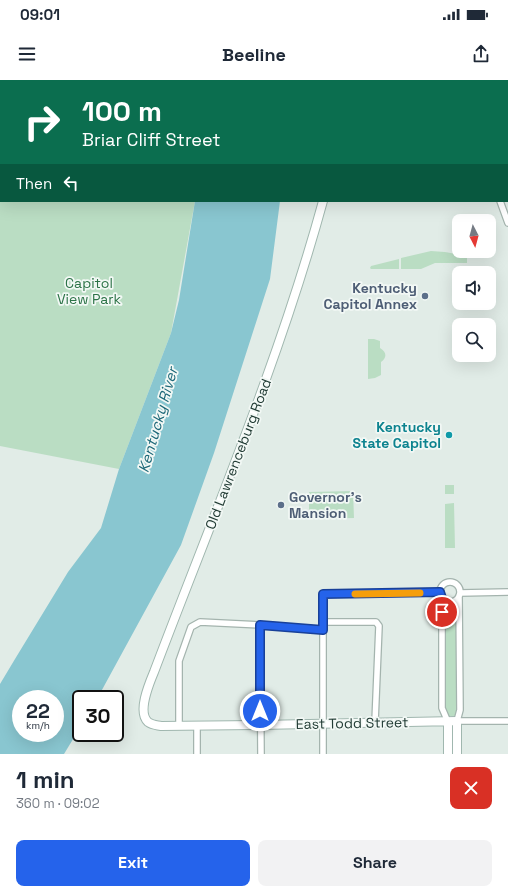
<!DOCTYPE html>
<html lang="en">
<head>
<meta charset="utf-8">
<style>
  :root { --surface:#fff; --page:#f2f2f3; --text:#1f2937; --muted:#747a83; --accent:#2563eb }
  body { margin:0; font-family:"Space Grotesk",sans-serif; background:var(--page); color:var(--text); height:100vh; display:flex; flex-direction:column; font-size:15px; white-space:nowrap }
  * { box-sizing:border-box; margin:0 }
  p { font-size:13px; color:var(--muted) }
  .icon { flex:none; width:22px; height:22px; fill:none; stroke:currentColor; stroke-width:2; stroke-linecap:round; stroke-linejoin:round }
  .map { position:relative; height:674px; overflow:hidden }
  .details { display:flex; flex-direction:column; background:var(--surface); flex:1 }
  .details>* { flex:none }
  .top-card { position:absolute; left:0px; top:0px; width:508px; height:122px; box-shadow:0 4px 16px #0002; background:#0b6e4f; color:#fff; overflow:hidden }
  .needle { width:26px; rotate:174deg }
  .fabs { position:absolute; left:452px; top:134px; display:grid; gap:8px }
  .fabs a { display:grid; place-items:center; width:44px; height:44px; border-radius:8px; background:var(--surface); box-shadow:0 4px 16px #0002; font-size:20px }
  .speed { position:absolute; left:12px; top:610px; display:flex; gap:8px; font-size:20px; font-weight:700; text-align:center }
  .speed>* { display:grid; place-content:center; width:52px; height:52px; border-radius:50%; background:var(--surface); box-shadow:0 4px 16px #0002; line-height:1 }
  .speed small { font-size:10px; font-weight:400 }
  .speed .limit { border:2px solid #111; border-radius:6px; background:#fff; color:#111 }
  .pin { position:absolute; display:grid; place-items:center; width:34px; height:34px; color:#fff; margin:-17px; border:2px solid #fff; border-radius:50%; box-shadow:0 1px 4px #0007 }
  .me { position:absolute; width:44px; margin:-22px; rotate:0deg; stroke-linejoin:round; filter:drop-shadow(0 0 3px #0008) }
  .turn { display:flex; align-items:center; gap:14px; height:84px; padding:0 16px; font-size:18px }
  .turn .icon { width:52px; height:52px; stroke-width:2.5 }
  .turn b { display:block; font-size:28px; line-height:34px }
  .then { display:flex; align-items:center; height:38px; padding:0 16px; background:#0003; gap:8px; font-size:15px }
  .round { display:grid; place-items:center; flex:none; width:42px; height:42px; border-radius:8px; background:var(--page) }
  .overview { display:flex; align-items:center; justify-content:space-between; height:68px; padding:0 16px }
  h1 { font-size:24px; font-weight:600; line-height:30px }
  .cta { display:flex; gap:8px; margin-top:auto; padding:8px 16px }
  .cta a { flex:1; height:46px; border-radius:8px; background:var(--accent); color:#fff; font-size:16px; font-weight:600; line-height:46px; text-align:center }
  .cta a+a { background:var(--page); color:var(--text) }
  .status { display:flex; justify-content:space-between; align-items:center; height:28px; padding:0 20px; background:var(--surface); direction:ltr }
  .status svg { height:11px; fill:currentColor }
  header { display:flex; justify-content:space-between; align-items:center; height:52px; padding:0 16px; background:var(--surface); font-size:18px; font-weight:600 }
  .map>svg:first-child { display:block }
  .green { fill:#baddc3 }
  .water { fill:#89c6d0; fill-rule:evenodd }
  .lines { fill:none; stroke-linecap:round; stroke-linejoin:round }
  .minor-casing { stroke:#a4b4ae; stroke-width:8 }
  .secondary-casing { stroke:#a0b7af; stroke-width:10 }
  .minor { stroke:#fff; stroke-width:5.5 }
  .secondary { stroke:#fff; stroke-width:8 }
  .route-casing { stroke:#184099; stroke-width:10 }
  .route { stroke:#2563eb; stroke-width:7 }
  .slow { stroke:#f59e0b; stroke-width:7 }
  .service-dot { fill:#5c6f8a; stroke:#f2f8f5; stroke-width:1.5 }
  .culture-dot { fill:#0f9aa8; stroke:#f2f8f5; stroke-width:1.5 }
  .labels { text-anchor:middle; stroke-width:3.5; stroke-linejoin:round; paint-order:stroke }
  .park-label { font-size:14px; fill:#2c7347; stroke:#f2f8f5 }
  .service-label { font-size:14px; font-weight:bold; fill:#4e5e75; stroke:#f2f8f5; text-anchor:end }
  .culture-label { font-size:14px; font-weight:bold; fill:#0d838f; stroke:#f2f8f5; text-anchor:end }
  .street-label { font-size:14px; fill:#223c35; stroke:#f2f8f5 }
  .water-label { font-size:15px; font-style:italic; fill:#1c6878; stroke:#f2f8f5 }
</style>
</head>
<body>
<div class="status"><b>09:01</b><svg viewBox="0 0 49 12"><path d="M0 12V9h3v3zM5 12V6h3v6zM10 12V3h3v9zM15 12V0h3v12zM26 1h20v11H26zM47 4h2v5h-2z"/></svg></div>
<header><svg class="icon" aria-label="menu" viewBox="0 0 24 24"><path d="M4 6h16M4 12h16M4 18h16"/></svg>Beeline<svg class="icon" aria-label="share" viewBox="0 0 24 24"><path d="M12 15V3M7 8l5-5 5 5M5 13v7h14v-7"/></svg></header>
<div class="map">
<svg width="508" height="674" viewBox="0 0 508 674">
  <rect width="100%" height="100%" fill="#e1ece7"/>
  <path class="green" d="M0,0h193v1h-192v120h194l-24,132 -52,136 -119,-23z
    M431,171l14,1 22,4v7h-32l-14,6h-20v-11z
    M399,179v10h-28l-1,-1 1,-2z
    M368,259h6l6,2v7c7,4 7,10 1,14v13l-6,3 -7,1z
    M445,405h9v9h-9z
    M353,411l1,27 -45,1v-27z
    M454,423l1,45h-10v-44z
    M457,534l1,96 -2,5 -2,1h-6l-4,-6v-95z"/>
  <path class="water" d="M193,0h80v1h-80z
    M195,121h85l-10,78 -56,174 -33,92 -84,154h-16v27l-17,28h-64v-70l15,-25 53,-87 33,-44 18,-59 52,-136 8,-33zM21,619h34v34h-34z"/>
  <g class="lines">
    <g class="minor-casing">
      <path id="minor" d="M486,1l3,-1
        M507,2l1,3
        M500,121l8,22
        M440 512a10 10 0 1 1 20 0a10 10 0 1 1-20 0Z
        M460,513l48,-1
        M459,516l1,114 -3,11h51
        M442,518v110l6,14
        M323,542h53l3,4 -4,96
        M260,545l1,129
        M197,645v29
        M179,646v-65l12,-34 9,-5 60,3 63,5
        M323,674v-160l118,-2"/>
    </g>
    <g class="secondary-casing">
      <path id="secondary" d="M368,1v-1
        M323,121c-44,161 -110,315 -169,471 -5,12 -17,40 -6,50 4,3 8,3 13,4l99,-1 197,-4v33
        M448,642v32"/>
    </g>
    <use href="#minor" class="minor"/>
    <use href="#secondary" class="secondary"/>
  </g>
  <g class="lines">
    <g class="route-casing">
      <path id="route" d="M260,631v-86l63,5v-36l117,-2 2,6v14"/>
    </g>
    <use href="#route" class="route"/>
    <path class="slow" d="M355,514l65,-1"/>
  </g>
  <g class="service-dot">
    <circle cx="425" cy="216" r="4"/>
    <circle cx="281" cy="425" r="4"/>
  </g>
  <circle class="culture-dot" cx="449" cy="355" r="4"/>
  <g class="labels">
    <g class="park-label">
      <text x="89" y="208">Capitol<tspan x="89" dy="16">View Park</tspan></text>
    </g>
    <g class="service-label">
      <text x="417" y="213">Kentucky<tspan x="417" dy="16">Capitol Annex</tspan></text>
      <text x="289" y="422" text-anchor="start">Governor's<tspan x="289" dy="16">Mansion</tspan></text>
    </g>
    <g class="culture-label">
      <text x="441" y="352">Kentucky<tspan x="441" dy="16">State Capitol</tspan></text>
    </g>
    <g class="street-label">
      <text transform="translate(238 374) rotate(-69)" y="5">Old Lawrenceburg Road</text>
      <text transform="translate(352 643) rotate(-1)" y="5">East Todd Street</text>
    </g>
    <g class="water-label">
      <text transform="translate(158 340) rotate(-74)" y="5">Kentucky River</text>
    </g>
  </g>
</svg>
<div class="fabs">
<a><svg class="needle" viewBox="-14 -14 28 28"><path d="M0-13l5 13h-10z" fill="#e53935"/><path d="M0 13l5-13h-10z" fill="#747a83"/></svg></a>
<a><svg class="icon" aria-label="sound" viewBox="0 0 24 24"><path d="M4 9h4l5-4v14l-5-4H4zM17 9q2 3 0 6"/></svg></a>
<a><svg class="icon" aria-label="search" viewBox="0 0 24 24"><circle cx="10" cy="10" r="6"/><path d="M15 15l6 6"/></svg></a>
</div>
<div class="speed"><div>22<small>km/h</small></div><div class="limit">30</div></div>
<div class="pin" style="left:442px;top:532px;background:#d93025"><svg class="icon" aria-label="arrive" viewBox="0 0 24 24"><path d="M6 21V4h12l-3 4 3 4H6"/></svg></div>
<svg class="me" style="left:260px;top:631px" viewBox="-20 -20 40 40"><circle r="17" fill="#2563eb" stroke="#fff" stroke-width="3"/><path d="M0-11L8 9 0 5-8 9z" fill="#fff"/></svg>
<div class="top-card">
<div class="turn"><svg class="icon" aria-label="right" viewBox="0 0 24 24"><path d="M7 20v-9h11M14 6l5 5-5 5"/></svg><div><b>100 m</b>Briar Cliff Street</div></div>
<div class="then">Then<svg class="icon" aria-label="left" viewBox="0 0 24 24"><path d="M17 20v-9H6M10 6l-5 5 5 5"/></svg></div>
</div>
</div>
<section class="details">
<div class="overview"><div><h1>1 min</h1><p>360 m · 09:02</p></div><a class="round" style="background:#d93025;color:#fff"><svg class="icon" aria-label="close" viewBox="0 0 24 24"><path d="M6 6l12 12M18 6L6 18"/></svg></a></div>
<div class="cta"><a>Exit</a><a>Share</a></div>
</section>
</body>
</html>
